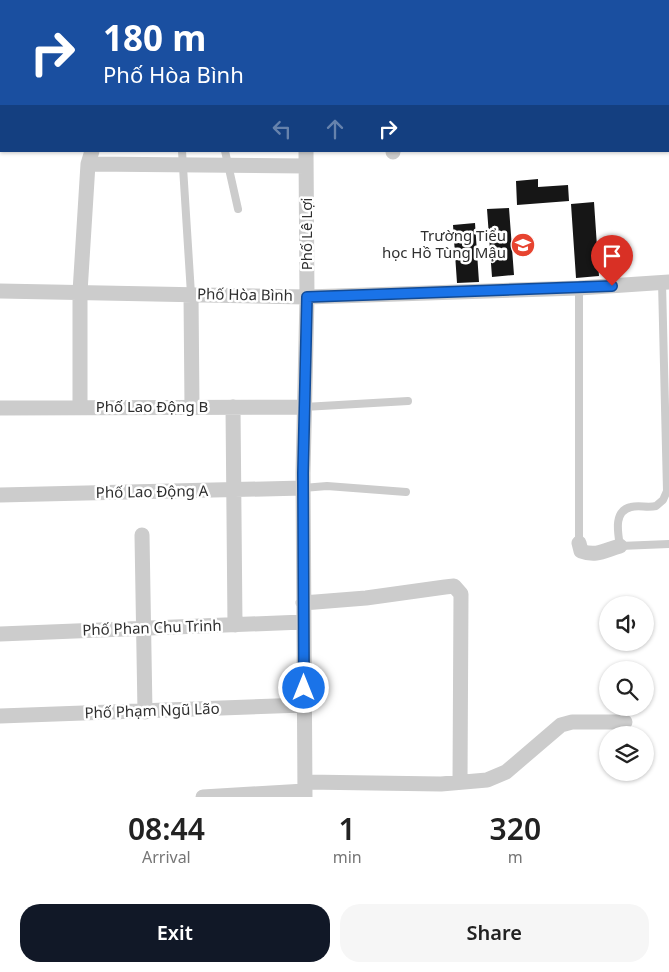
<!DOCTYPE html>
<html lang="en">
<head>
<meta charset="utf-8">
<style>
  :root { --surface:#fff; --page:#f6f6f6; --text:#222; --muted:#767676; --accent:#111827 }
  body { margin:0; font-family:"Noto Sans",sans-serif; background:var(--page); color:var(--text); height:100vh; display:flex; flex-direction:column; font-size:19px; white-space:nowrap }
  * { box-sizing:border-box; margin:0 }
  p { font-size:16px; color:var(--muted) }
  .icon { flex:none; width:28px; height:28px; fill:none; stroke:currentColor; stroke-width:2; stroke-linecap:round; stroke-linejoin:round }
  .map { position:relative; height:797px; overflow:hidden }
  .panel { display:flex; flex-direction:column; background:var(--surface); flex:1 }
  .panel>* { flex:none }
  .hud { position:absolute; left:0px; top:0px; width:670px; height:152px; box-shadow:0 1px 4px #0004; background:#1a4fa0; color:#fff; overflow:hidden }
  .buttons { position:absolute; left:599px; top:596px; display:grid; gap:10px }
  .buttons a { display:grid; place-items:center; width:55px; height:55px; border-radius:50%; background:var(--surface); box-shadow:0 1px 4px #0004; font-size:25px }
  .pin { position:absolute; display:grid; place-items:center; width:42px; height:42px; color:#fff; margin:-51px -21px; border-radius:50% 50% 50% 0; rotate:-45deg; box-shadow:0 0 5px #0007 }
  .pin .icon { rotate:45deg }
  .me { position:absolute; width:55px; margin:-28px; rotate:0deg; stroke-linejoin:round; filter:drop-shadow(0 0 4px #0008) }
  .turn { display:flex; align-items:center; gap:18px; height:105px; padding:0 20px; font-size:22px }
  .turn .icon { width:65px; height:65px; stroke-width:2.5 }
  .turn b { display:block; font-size:35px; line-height:42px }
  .lanes { display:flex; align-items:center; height:48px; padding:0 20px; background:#0003; justify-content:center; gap:25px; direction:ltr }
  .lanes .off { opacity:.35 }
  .eta { display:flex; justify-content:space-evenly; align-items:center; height:85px; text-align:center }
  .eta b { font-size:30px; font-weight:600; line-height:35px }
  .primary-button { display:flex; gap:10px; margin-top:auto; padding:10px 20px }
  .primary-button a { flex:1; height:58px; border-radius:20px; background:var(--accent); color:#fff; font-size:20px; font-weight:600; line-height:58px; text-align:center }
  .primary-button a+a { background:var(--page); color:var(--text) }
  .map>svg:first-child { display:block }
  .building { fill:#161616 }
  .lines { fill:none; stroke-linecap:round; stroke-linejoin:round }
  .service { stroke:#ccc; stroke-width:8 }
  .minor { stroke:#ccc; stroke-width:15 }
  .tertiary { stroke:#ccc; stroke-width:19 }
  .primary { stroke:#a7a7a7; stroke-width:24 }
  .route-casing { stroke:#114b97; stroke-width:12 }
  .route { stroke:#1a73e8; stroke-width:9 }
  .labels { text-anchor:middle; stroke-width:5; stroke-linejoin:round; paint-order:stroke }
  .street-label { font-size:15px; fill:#2f2f2f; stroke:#fff }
  .poi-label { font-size:15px; fill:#2f2f2f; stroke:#fff; text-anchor:end }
</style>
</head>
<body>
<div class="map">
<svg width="669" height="797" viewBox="0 0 669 797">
  <rect width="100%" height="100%" fill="#fff"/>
  <path class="building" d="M538,179v8l30,-2 1,16 -52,4 -1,-24z
    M594,202l5,74 -23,2 -5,-74z
    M509,208l5,67 -22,2 -5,-68z
    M475,223l4,59 -22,1 -4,-58z"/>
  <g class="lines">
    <path class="service" d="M206,0v1
      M485,1v-1
      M182,151l9,143
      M225,151l13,58
      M662,282l5,209 -4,9 -7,6c-8,2 -17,-1 -25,1 -18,4 -13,26 -11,39l49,-2
      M304,407l104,-6
      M303,488l24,-2 79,6
      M579,543v-255"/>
    <path class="minor" d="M289,0l1,1
      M92,151l-4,13 218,2
      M393,151v1
      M0,291l307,6 272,-9 90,-6
      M191,294l1,113
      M233,407l2,218
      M0,408l304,-1
      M80,408v-116l8,-128
      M0,495l303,-7
      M142,535l3,177
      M579,543l2,8c16,6 24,-1 39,-5
      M303,603l63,-5 79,-11 9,-1 7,8 -1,188
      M0,634l303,-12
      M0,716l304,-11
      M306,782l135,2 46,-4 19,-8 55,-47 11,-3h53
      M203,797l102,-6
      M305,797l-2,-324 4,-176 -1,-146"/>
    <path class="tertiary" d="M0,15l1,1"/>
    <path class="primary" d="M23,1v-1
      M0,61l1,-2"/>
  </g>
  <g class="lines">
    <g class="route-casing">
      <path id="route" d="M304,688l-1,-215 4,-176 305,-11"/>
    </g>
    <use href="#route" class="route"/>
  </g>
  <defs>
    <g id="school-disc" transform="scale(1.25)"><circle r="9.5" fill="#e74430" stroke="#fff"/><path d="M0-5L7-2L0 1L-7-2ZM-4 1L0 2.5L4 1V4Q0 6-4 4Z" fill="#fff"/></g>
  </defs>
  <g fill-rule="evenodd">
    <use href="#school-disc" x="523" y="245"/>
  </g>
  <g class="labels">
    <g class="street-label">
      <text transform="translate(307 234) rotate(-90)" y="5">Phố Lê Lợi</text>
      <text transform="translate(245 295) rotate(1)" y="5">Phố Hòa Bình</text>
      <text x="152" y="412">Phố Lao Động B</text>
      <text transform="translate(152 492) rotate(-1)" y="5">Phố Lao Động A</text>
      <text transform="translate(152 628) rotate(-2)" y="5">Phố Phan Chu Trinh</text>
      <text transform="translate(152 711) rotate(-2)" y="5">Phố Phạm Ngũ Lão</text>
    </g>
    <g class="poi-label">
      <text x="506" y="241">Trường Tiểu<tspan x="506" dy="17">học Hồ Tùng Mậu</tspan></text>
    </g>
  </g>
</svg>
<div class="buttons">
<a><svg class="icon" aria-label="sound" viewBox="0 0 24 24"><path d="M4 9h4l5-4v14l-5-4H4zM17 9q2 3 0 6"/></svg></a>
<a><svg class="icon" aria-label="search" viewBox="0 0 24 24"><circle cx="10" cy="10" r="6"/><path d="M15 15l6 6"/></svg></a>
<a><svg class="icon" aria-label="layers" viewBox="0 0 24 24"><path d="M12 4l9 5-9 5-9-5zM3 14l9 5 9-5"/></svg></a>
</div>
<div class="pin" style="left:612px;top:286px;background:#d93025"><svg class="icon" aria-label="arrive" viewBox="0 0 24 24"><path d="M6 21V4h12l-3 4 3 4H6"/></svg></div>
<svg class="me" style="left:304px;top:688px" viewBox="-20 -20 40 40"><circle r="17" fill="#1a73e8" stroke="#fff" stroke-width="3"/><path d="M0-11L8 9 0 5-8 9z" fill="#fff"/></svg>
<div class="hud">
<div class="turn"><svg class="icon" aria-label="right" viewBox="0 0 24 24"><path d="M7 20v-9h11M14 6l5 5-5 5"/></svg><div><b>180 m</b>Phố Hòa Bình</div></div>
<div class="lanes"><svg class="icon off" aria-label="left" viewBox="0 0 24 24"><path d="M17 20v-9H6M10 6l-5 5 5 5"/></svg><svg class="icon off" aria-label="ahead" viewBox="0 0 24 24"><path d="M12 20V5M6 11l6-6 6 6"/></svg><svg class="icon" aria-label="right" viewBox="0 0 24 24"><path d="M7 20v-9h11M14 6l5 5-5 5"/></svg></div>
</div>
</div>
<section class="panel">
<div class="eta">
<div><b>08:44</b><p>Arrival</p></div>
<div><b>1</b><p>min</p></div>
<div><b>320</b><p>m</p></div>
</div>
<div class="primary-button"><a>Exit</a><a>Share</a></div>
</section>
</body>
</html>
